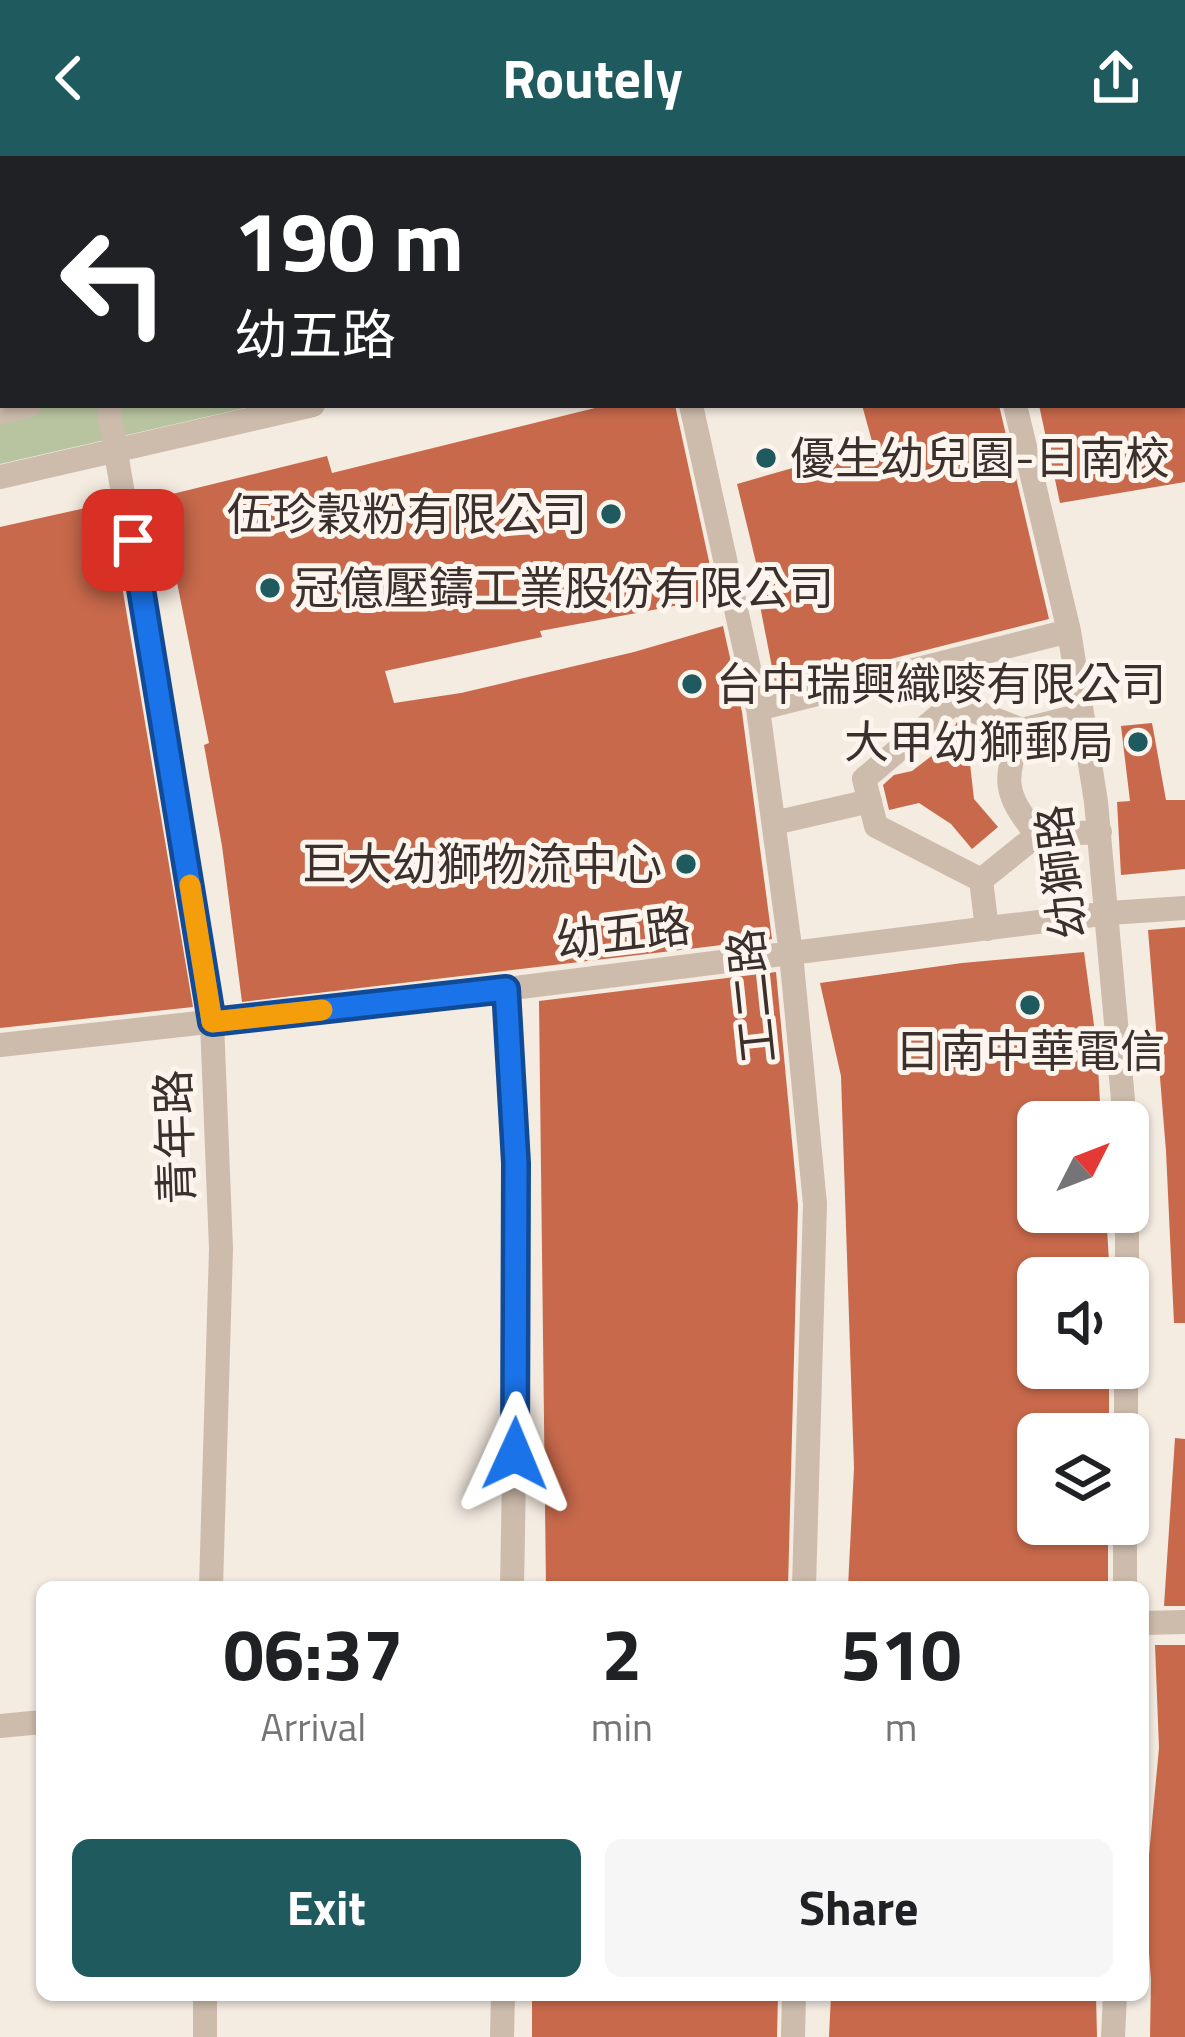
<!DOCTYPE html>
<html lang="en">
<head>
<meta charset="utf-8">
<style>
  :root { --surface:#fff; --page:#f6f6f6; --text:#202124; --muted:#757577; --accent:#1f5a5e }
  body { margin:0; font-family:"Titillium Web","Noto Sans TC",sans-serif; background:var(--page); color:var(--text); height:100vh; display:flex; flex-direction:column; font-size:45px; white-space:nowrap }
  * { box-sizing:border-box; margin:0 }
  p { font-size:39px; color:var(--muted) }
  .icon { flex:none; width:66px; height:66px; fill:none; stroke:currentColor; stroke-width:2; stroke-linecap:round; stroke-linejoin:round }
  .map { position:relative; flex:1; overflow:hidden }
  .sheet { position:absolute; left:36px; top:1425px; width:1113px; height:420px; display:flex; flex-direction:column; background:var(--surface); border-radius:18px; box-shadow:0 3px 9px #0004 }
  .sheet>* { flex:none }
  .banner { position:absolute; left:0px; top:0px; width:1185px; height:252px; box-shadow:0 3px 9px #0004; background:#202124; color:#fff; overflow:hidden }
  .needle { width:78px; rotate:48deg }
  .fabs { position:absolute; left:1017px; top:945px; display:grid; gap:24px }
  .fabs a { display:grid; place-items:center; width:132px; height:132px; border-radius:18px; background:var(--surface); box-shadow:0 3px 9px #0004; font-size:60px }
  .pin { position:absolute; display:grid; place-items:center; width:102px; height:102px; color:#fff; margin:-51px; border-radius:24px; box-shadow:0 6px 18px #0006 }
  .me { position:absolute; width:132px; margin:-66px; rotate:1deg; stroke-linejoin:round; filter:drop-shadow(0 0 9px #0008) }
  .turn { display:flex; align-items:center; gap:42px; height:252px; padding:0 36px; font-size:54px }
  .turn .icon { width:156px; height:156px; stroke-width:2.5 }
  .turn b { display:block; font-size:84px; line-height:102px }
  .eta { display:flex; justify-content:space-evenly; align-items:center; height:204px; text-align:center }
  .eta b { font-size:72px; font-weight:700; line-height:84px }
  .cta { display:flex; gap:24px; margin-top:auto; padding:24px 36px }
  .cta a { flex:1; height:138px; border-radius:18px; background:var(--accent); color:#fff; font-size:48px; font-weight:700; line-height:138px; text-align:center }
  .cta a+a { background:var(--page); color:var(--text) }
  header { display:flex; justify-content:space-between; align-items:center; height:156px; padding:0 36px; background:var(--accent); color:#fff; font-size:54px; font-weight:700 }
  .map>svg:first-child { display:block }
  .green { fill:#b8c4a0 }
  .building { fill:#c8694b }
  .lines { fill:none; stroke-linecap:round; stroke-linejoin:round }
  .minor { stroke:#cdbbac; stroke-width:24 }
  .route-casing { stroke:#114b97; stroke-width:30 }
  .route { stroke:#1a73e8; stroke-width:21 }
  .slow { stroke:#f59e0b; stroke-width:21 }
  .poi-dot { fill:#1f5a5e; stroke:#fbf5ee; stroke-width:4.5 }
  .labels { text-anchor:middle; stroke-width:10; stroke-linejoin:round; paint-order:stroke }
  .poi-label { font-size:45px; fill:#3b302b; stroke:#fbf5ee; text-anchor:start }
  .street-label { font-size:45px; fill:#3b302b; stroke:#fbf5ee }
</style>
</head>
<body>
<header><svg class="icon" aria-label="back" viewBox="0 0 24 24"><path d="M15 5l-7 7 7 7"/></svg>Routely<svg class="icon" aria-label="share" viewBox="0 0 24 24"><path d="M12 15V3M7 8l5-5 5 5M5 13v7h14v-7"/></svg></header>
<div class="map">
<svg width="1185" height="1881" viewBox="0 0 1185 1881">
  <rect width="100%" height="100%" fill="#f4ebe1"/>
  <path class="green" d="M0,0h331v3h-328v246h255l-258,59z"/>
  <path class="building" d="M607,249h68l42,193 -177,33 2,6 -157,34 9,32 67,-10 173,-41 89,-26 19,86 30,227 -530,63 -20,-156 -18,-101 5,-2 -49,-246 167,-41 5,17z
    M862,249h137l50,214 -273,69 -21,-108 5,-1 -23,-95 136,-39z
    M1039,249h146v77l-125,21z
    M108,347l85,504 -193,21v-501z
    M957,566l27,11 -14,31 4,35 24,28 -26,22 -21,-25 -32,-21 -30,7 -6,-25 11,-10 18,-4 30,-23z
    M1152,567l14,77h19v69l-64,6 -4,-73 13,-1 -9,-75z
    M1185,771v396h-11l-8,-172 -18,-221z
    M1084,796l13,95 4,75h-63v90h68l4,66h-72v90h71v66h-71v90h70v63h-260l6,-119 -13,-392 -21,-93 142,-20z
    M776,816l22,233 -10,382h-242l-7,-586z
    M1175,1282l10,1v167h-21z
    M1155,1489h30v392h-35l1,-57 -6,-82 14,-150z
    M532,1839h246l-1,42h-245z
    M831,1839h265l1,42h-268z"/>
  <g class="lines">
    <path class="minor" d="M53,0l1,3
      M343,0l1,3
      M632,0l1,3
      M955,0l1,3
      M0,49l3,-1
      M1182,58h3
      M108,249l104,617 9,227 -10,338
      M691,249l67,304 33,245 24,250 -11,383
      M1015,249l54,226 27,171 29,320
      M0,256l30,-7
      M0,321l313,-72
      M758,553l311,-78
      M1022,574c-19,51 -19,62 15,105l-56,45 -105,-54 -12,-47 90,-76 68,27 60,-15
      M774,667l96,-22
      M1037,679l63,-3
      M981,724l6,49
      M506,833c12,203 10,396 6,598
      M0,889l506,-56 603,-76 76,-5
      M1127,1122v-66
      M1126,1278v-66
      M1125,1431v-63
      M1143,1467l42,-1
      M0,1570l42,-4
      M205,1881v-42
      M502,1881l1,-42
      M793,1881l1,-42
      M1113,1881l2,-42"/>
  </g>
  <g class="lines">
    <g class="route-casing">
      <path id="route" d="M133,384l79,482 294,-33 10,174 -1,291"/>
    </g>
    <use href="#route" class="route"/>
    <path class="slow" d="M190,729l22,137 110,-12"/>
  </g>
  <g class="poi-dot">
    <circle cx="766" cy="302" r="12"/>
    <circle cx="611" cy="358" r="12"/>
    <circle cx="270" cy="432" r="12"/>
    <circle cx="692" cy="528" r="12"/>
    <circle cx="1138" cy="586" r="12"/>
    <circle cx="686" cy="708" r="12"/>
    <circle cx="1030" cy="849" r="12"/>
  </g>
  <g class="labels">
    <g class="poi-label">
      <text x="790" y="318">優生幼兒園-日南校</text>
      <text x="587" y="374" text-anchor="end">伍珍穀粉有限公司</text>
      <text x="294" y="448">冠億壓鑄工業股份有限公司</text>
      <text x="716" y="544">台中瑞興織嘜有限公司</text>
      <text x="1114" y="602" text-anchor="end">大甲幼獅郵局</text>
      <text x="662" y="724" text-anchor="end">巨大幼獅物流中心</text>
      <text x="1030" y="911" text-anchor="middle">日南中華電信</text>
    </g>
    <g class="street-label">
      <text transform="translate(1061 716) rotate(-97)" y="16">幼獅路</text>
      <text transform="translate(623 777) rotate(-7)" y="16">幼五路</text>
      <text transform="translate(752 840) rotate(-96)" y="16">工二路</text>
      <text transform="translate(175 981) rotate(-92)" y="16">青年路</text>
    </g>
  </g>
</svg>
<div class="fabs">
<a><svg class="needle" viewBox="-14 -14 28 28"><path d="M0-13l5 13h-10z" fill="#e53935"/><path d="M0 13l5-13h-10z" fill="#757577"/></svg></a>
<a><svg class="icon" aria-label="sound" viewBox="0 0 24 24"><path d="M4 9h4l5-4v14l-5-4H4zM17 9q2 3 0 6"/></svg></a>
<a><svg class="icon" aria-label="layers" viewBox="0 0 24 24"><path d="M12 4l9 5-9 5-9-5zM3 14l9 5 9-5"/></svg></a>
</div>
<div class="pin" style="left:133px;top:384px;background:#d93025"><svg class="icon" aria-label="arrive" viewBox="0 0 24 24"><path d="M6 21V4h12l-3 4 3 4H6"/></svg></div>
<svg class="me" style="left:515px;top:1298px" viewBox="-20 -20 40 40"><path d="M0-17L14 15 0 8-14 15z" fill="#1a73e8" stroke="#fff" stroke-width="4"/></svg>
<div class="banner">
<div class="turn"><svg class="icon" aria-label="left" viewBox="0 0 24 24"><path d="M17 20v-9H6M10 6l-5 5 5 5"/></svg><div><b>190 m</b>幼五路</div></div>
</div>
<section class="sheet">
<div class="eta">
<div><b>06:37</b><p>Arrival</p></div>
<div><b>2</b><p>min</p></div>
<div><b>510</b><p>m</p></div>
</div>
<div class="cta"><a>Exit</a><a>Share</a></div>
</section>
</div>
</body>
</html>
